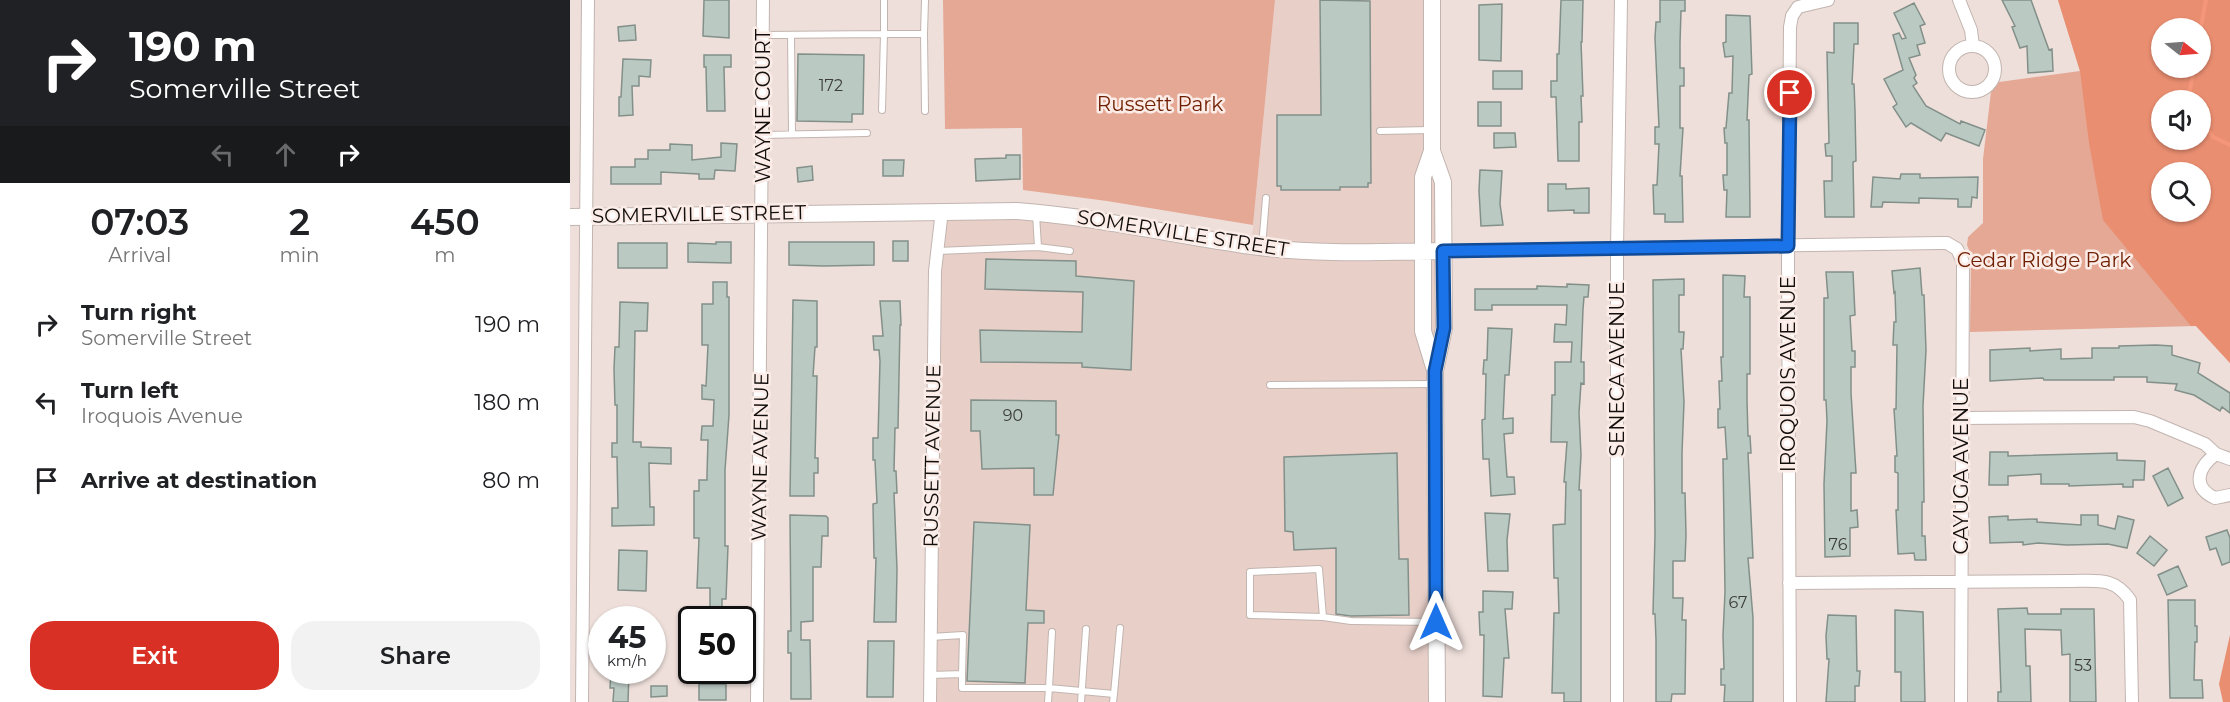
<!DOCTYPE html>
<html lang="en">
<head>
<meta charset="utf-8">
<style>
  :root { --surface:#fff; --page:#f2f2f2; --text:#202124; --muted:#757577; --accent:#d93025 }
  body { margin:0; font-family:Montserrat,sans-serif; background:var(--page); color:var(--text); height:100vh; display:flex; flex-direction:column; font-size:22px; white-space:nowrap }
  * { box-sizing:border-box; margin:0 }
  p { font-size:20px; color:var(--muted) }
  .icon { flex:none; width:33px; height:33px; fill:none; stroke:currentColor; stroke-width:2; stroke-linecap:round; stroke-linejoin:round }
  .map { position:relative; flex:1; overflow:hidden }
  .sheet { display:flex; flex-direction:column; background:var(--surface); width:570px }
  .sheet>* { flex:none }
  .banner { background:#202124; color:#fff; overflow:hidden }
  .needle { width:39px; rotate:107deg }
  .fabs { position:absolute; left:1581px; top:18px; display:grid; gap:12px }
  .fabs a { display:grid; place-items:center; width:60px; height:60px; border-radius:50%; background:var(--surface); box-shadow:0 2px 4px #0004; font-size:30px }
  .speed { position:absolute; left:18px; top:606px; display:flex; gap:12px; font-size:30px; font-weight:700; text-align:center }
  .speed>* { display:grid; place-content:center; width:78px; height:78px; border-radius:50%; background:var(--surface); box-shadow:0 2px 4px #0004; line-height:1 }
  .speed small { font-size:15px; font-weight:400 }
  .speed .limit { border:3px solid #111; border-radius:9px; background:#fff; color:#111 }
  .pin { position:absolute; display:grid; place-items:center; width:51px; height:51px; color:#fff; margin:-26px; border:3px solid #fff; border-radius:50%; box-shadow:0 2px 6px #0007 }
  .me { position:absolute; width:66px; margin:-33px; rotate:0deg; stroke-linejoin:round; filter:drop-shadow(0 0 4px #0008) }
  .turn { display:flex; align-items:center; gap:21px; height:126px; padding:0 30px; font-size:27px }
  .turn .icon { width:78px; height:78px; stroke-width:2.5 }
  .turn b { display:block; font-size:42px; line-height:51px }
  .lanes { display:flex; align-items:center; height:57px; padding:0 30px; background:#0003; justify-content:center; gap:30px; direction:ltr }
  .lanes .off { opacity:.35 }
  .eta { display:flex; justify-content:space-evenly; align-items:center; height:102px; text-align:center }
  .eta b { font-size:36px; font-weight:600; line-height:42px }
  .primary-button { display:flex; gap:12px; margin-top:auto; padding:12px 30px }
  .primary-button a { flex:1; height:69px; border-radius:24px; background:var(--accent); color:#fff; font-size:24px; font-weight:600; line-height:69px; text-align:center }
  .primary-button a+a { background:var(--page); color:var(--text) }
  ul { padding:0; list-style:none }
  li { display:flex; align-items:center; gap:18px; height:78px; padding:0 30px }
  li div { flex:1 }
  li b { display:block; font-size:22px }
  li em { font-style:normal }
  main { display:flex; flex:1; min-height:0 }
  .map>svg:first-child { display:block }
  .built { fill:#e8d0c9 }
  .green { fill:#e4a895; fill-rule:evenodd }
  .forest { fill:#ea8e71; fill-rule:evenodd }
  .lines { fill:none; stroke-linecap:round; stroke-linejoin:round }
  .stream { stroke:#f49679; stroke-width:4 }
  .building { fill:#bbc9c3; stroke:#83908a; stroke-width:1.5 }
  .lane-casing { stroke:#c2b4af; stroke-width:8 }
  .street-casing { stroke:#c2b4af; stroke-width:14 }
  .secondary-casing { stroke:#c2b4af; stroke-width:18 }
  .lane { stroke:#fff; stroke-width:6 }
  .street { stroke:#fff; stroke-width:12 }
  .secondary { stroke:#fff; stroke-width:16 }
  .route-casing { stroke:#114b97; stroke-width:15 }
  .route { stroke:#1a73e8; stroke-width:10 }
  .labels { text-anchor:middle; stroke-width:5; stroke-linejoin:round; paint-order:stroke }
  .number-label { font-size:16px; fill:#3c3d3a }
  .park-label { font-size:20px; fill:#701e00; stroke:#fbece7 }
  .street-label { font-size:20px; fill:#120e0c; stroke:#fbece7 }
</style>
</head>
<body>
<main>
<section class="sheet">
<div class="banner">
<div class="turn"><svg class="icon" aria-label="right" viewBox="0 0 24 24"><path d="M7 20v-9h11M14 6l5 5-5 5"/></svg><div><b>190 m</b>Somerville Street</div></div>
<div class="lanes"><svg class="icon off" aria-label="left" viewBox="0 0 24 24"><path d="M17 20v-9H6M10 6l-5 5 5 5"/></svg><svg class="icon off" aria-label="ahead" viewBox="0 0 24 24"><path d="M12 20V5M6 11l6-6 6 6"/></svg><svg class="icon" aria-label="right" viewBox="0 0 24 24"><path d="M7 20v-9h11M14 6l5 5-5 5"/></svg></div>
</div>
<div class="eta">
<div><b>07:03</b><p>Arrival</p></div>
<div><b>2</b><p>min</p></div>
<div><b>450</b><p>m</p></div>
</div>
<ul>
<li><svg class="icon" aria-label="right" viewBox="0 0 24 24"><path d="M7 20v-9h11M14 6l5 5-5 5"/></svg><div><b>Turn right</b><p>Somerville Street</p></div><em>190 m</em></li>
<li><svg class="icon" aria-label="left" viewBox="0 0 24 24"><path d="M17 20v-9H6M10 6l-5 5 5 5"/></svg><div><b>Turn left</b><p>Iroquois Avenue</p></div><em>180 m</em></li>
<li><svg class="icon" aria-label="arrive" viewBox="0 0 24 24"><path d="M6 21V4h12l-3 4 3 4H6"/></svg><div><b>Arrive at destination</b></div><em>80 m</em></li>
</ul>
<div class="primary-button"><a>Exit</a><a>Share</a></div>
</section>
<div class="map">
<svg width="1660" height="702" viewBox="0 0 1660 702">
  <rect width="100%" height="100%" fill="#eedfda"/>
  <path class="built" d="M705,0h160l8,221 -6,481h-507l12,-492 75,1 234,35z"/>
  <path class="green" d="M373,0h332l-22,225 -146,-24 -84,-11 -1,-62 -77,1z
    M1488,0h172v363l-34,-37 -226,6 1,-77 -4,-10 1,-8 15,-14v-64l8,-67 8,-10 81,-11zM1592,28h38v40h-38zM1592,100h38v40h-38zM1592,172h38v40h-38z"/>
  <path class="forest" d="M1488,0h172v363l-34,-37h-5l-88,-106 -14,-77 -9,-72zM1592,28h38v40h-38zM1592,100h38v40h-38zM1592,172h38v40h-38z
    M1660,635v67h-7l-4,-18z"/>
  <g class="lines">
    <path class="stream" d="M1630,32l6,-32
      M1618,100l6,-32
      M1630,119l13,18 17,8"/>
  </g>
  <path class="building" d="M134,0h25v38l-26,-2z
    M750,0l50,1 1,182h-3v4h-28v3h-59v-4h-4v-71h44z
    M991,0h22l-1,42h-1l2,54h-2l1,26h-3v39h-21l-2,-64h-5v-16h6v-27h2z
    M1090,0h25v11h-4l-1,32v25h4v18h-4v42h3l-3,48h2l1,46h-18v-8h-11l-1,-29h4l2,-41h-4v-17h4l-4,-89 1,-16h4z
    M1432,0h29l18,50 3,-1 1,22 -25,2 -1,-27 -7,2 -8,-21 3,-1z
    M1344,3l11,21 -5,2 5,17 -8,2 3,10 -11,3 7,17 -2,3 3,5 -4,3 13,20 34,18 1,-3 24,9 -6,16 -33,-13 -5,8 -30,-18 -5,4 -13,-20 4,-3 -13,-25 19,-9 -10,-35 6,-2 3,6 4,-1 -12,-25z
    M932,4l-1,57 -22,-1v-55z
    M1156,15l24,1 2,58 -3,1 -2,45h2l1,97h-24l1,-27h-3l-1,-15h4v-32h-2l-1,-15h2l3,-35h3l1,-37 -8,1 -2,-14 3,-1z
    M1264,23h24v21h-4l-2,40h2l1,27 1,50 -3,1 1,55h-29l-1,-36h8v-25h-6l-1,-12 4,-1 -2,-91 7,1z
    M65,25l1,15 -17,1 -1,-14z
    M228,54l66,1 -1,59h-11v8l-55,-1z
    M134,55h27v12h-7l1,44h-18l-1,-44h-2z
    M53,59l28,1 -1,17 -11,-1v10h-7l1,29 -14,1v-19h2z
    M923,71h29v18h-29z
    M908,102h23v24h-23z
    M924,133h21l1,14 -22,1z
    M151,143l16,1 -2,27 -20,-1 -1,9h-15v-5l-38,-2v12h-50v-17h24v-8h13v-9h22v-6l22,1v15l29,-3z
    M436,155h14v24l-44,2 -1,-22 31,-1z
    M313,160h21l-1,16h-20z
    M242,166l1,14 -15,2 -1,-14z
    M910,170l22,1 -2,33 3,21 -22,1 -2,-35z
    M1331,174h19v4l58,-1 -1,21 -5,-1 -1,10h-13v-8l-39,-1v5l-36,-1 -1,5h-11l2,-30 27,2z
    M978,184h18v5l23,-1v25h-15v-3l-26,1z
    M323,241h15v20h-15z
    M146,242h15v21l-43,-1v-19l28,1z
    M219,242h85v23l-50,1 -35,-1z
    M48,243h49v25h-49z
    M416,259l90,2v15l58,5 -3,89 -49,-3v-4l-101,-1 -1,-32 102,2 1,-40 -98,-3z
    M1350,268l2,27h2l2,55 -3,56 1,96h-2v34h3l1,24h-11l-1,-7 -16,1 -2,-44h2v-37l-3,-1v-16h2l-3,-47h2l1,-64h-4l1,-23h2l-1,-30 -1,1 -2,-22z
    M1256,272h27l2,43 -5,1 2,35h3v16h-4v26l5,80h-5v38l6,-1 1,17 -8,1v28l-25,1 -1,-73 3,-63 -1,-21h-2v-102h4z
    M1153,275l22,1 -1,21h6v77h-3v26l1,36h2l1,17h-3l5,105h-5l5,60v84h-29l1,-17h-4v-16h3l-1,-33 2,-44 -2,-133h4l-2,-32 -7,1v-19h2l-1,-28h3l-1,-24h2z
    M1114,279v16h-5v37h5l-1,17h-2l3,53 -2,51v40h3l1,42 -1,26h-12v37h10l-1,22h4l-1,74h-13l-1,8h-15v-62l-1,-26h-2l2,-79 -2,-255z
    M143,282h14v15h2v118l-4,55v76h3l-2,53h-4v21h-26v-11h14v-21h-13l2,-50h-5v-47h5v-11h8v-6l1,-34h-7l1,-14h11l1,-26 -12,-1v-14l4,1 2,-41h-6v-41h11z
    M997,284l22,1 -1,12h-4l-1,12 -2,53h3v22l-3,-1 -2,30 2,42 -2,35h2v212h-17v-9h-12l2,-80h5l-1,-35h-4l-1,-53 12,-1 1,-42h-2l3,-40h-16l1,-47h3v-33h16l1,-20h-18l1,-18 11,1 1,-20h-75v5h-17v-21h62v-3l30,1z
    M223,300l24,1v46h-2l-2,29h4l-2,82h3v15h-4v23h-24z
    M310,301h20l1,24h-1l-2,103h-3l-1,43h2l1,22h-3l3,76 -1,53h-22l2,-64h-2l-1,-54 4,-1 -2,-43h-2v-22h5l2,-77 -1,-11h-5l-1,-14h10z
    M50,302l28,1 -1,28h-12l-2,111h8v5l30,1v16l-22,-1 1,44h4v18l-42,1v-18h6l-1,-51h-5v-14h5v-38h-2l-1,-36 1,-22h4z
    M918,328l24,1 -3,46h-4l-2,44 10,-1v15l-9,1 3,43h7l1,17 -24,2 -2,-37h-6l-1,-39 3,-1 1,-45h-3l1,-14h3z
    M1586,345l16,1v9l28,8 -2,10 32,20v20l-8,-6 -2,4 -26,-16 -19,-5 2,-6 -30,-2v-5h-33v3h-70l-1,-2 -53,3v-31l40,-2v3l31,-2v10l31,-1v-10h27v-2z
    M401,400l85,1v34h3l-6,60h-19v-27l-52,1 -2,-38h-9z
    M1420,452h18v4l109,-3v7l28,1 -1,19h-11v7h-10v-3l-54,2v-2h-28v-10l-33,2v9h-19z
    M827,453l2,106h9l1,56 -58,1 -15,-2v-66l-42,2 -1,-18 -8,-1 -1,-74z
    M1598,468l15,30 -15,8 -15,-30z
    M915,513l25,1 -3,26 1,31h-20z
    M220,515l36,1 2,2v18h-6l-1,31h-8v54l-12,1v18h9l1,59h-20v-46h-3v-22h3z
    M1511,515h17v10l17,4 3,-13 16,4 -7,28 -19,-4 -41,1 -29,-2 -15,2v-3l-33,1 -1,-26 19,-1v4l29,-1v3l44,3z
    M404,522l56,3 -4,85 18,1v12h-16l-3,60 -58,-2z
    M1657,530l3,8v24l-8,3 -6,-17 -6,2 -4,-13z
    M1580,536l17,14 -13,16 -17,-13z
    M49,550l28,1 -1,40 -28,-1z
    M1608,566l9,20 -20,9 -9,-20z
    M913,591l30,1 -1,17h-7l4,49h-5l-2,39 -19,-1 1,-61h-4l-1,-23h4z
    M1598,600h27v26h2v16h-2l-1,38h8l1,18h-33z
    M1457,608l1,6h33v-5h33l2,93h-26v-48l-8,1 -1,-25 -36,-1 1,37h4l1,36h-33v-10h3l-3,-83z
    M1325,610l28,2 2,90h-24v-30h-6z
    M1258,615l28,1 1,55h3l-1,15h-4v16h-29l3,-43h-2l-1,-23z
    M298,641h26l-1,56h-26z
    M41,673h18l-1,29h-15l1,-14h-4z
    M129,684h27v16h-27z
    M81,686h16v10l-16,1z"/>
  <g class="lines">
    <g class="lane-casing">
      <path id="lane" d="M314,0v34h40l1,77
        M354,34l1,-34
        M193,35l121,-1 -2,76
        M221,35l1,99
        M810,131l50,-1
        M192,135l105,-2
        M468,247l32,4
        M692,247l4,-49
        M367,251l101,-4 -2,-33
        M700,385l164,-1
        M753,617l-4,-48 -69,3v43l73,2 28,4 85,1
        M482,632l-3,56 65,6 -1,8
        M360,637l33,-2 -1,39 -31,1
        M392,674v14h87l-1,14
        M544,694l6,-66
        M511,702l5,-73"/>
    </g>
    <g class="street-casing">
      <path id="street" d="M1389,0l12,30 2,16
        M1379 69a23 23 0 1 1 46 0a23 23 0 1 1-46 0Z
        M873,251l498,-8h6l10,6 6,13 -2,440
        M1391,418l173,-1 16,4 55,23 11,10 14,5
        M1646,454c-18,13 -25,33 -1,44l15,-3
        M1219,583l283,-2c26,0 42,-4 58,19l2,102
        M12,702l6,-702
        M187,702l6,-702
        M360,702l5,-431 7,-61
        M1047,702v-453l4,-249
        M1220,702l-2,-439 2,-236 2,-11 6,-9 30,-7"/>
    </g>
    <g class="secondary-casing">
      <path id="secondary" d="M862,0v151l11,31 1,146 -9,43 2,331
        M862,151l-9,26v154l11,36
        M0,217l447,-6c80,6 156,24 235,35 63,9 127,6 191,5"/>
    </g>
    <use href="#lane" class="lane"/>
    <use href="#street" class="street"/>
    <use href="#secondary" class="secondary"/>
  </g>
  <g class="lines">
    <g class="route-casing">
      <path id="route" d="M866,622l-1,-251 9,-43 -1,-77 345,-5 2,-153"/>
    </g>
    <use href="#route" class="route"/>
  </g>
  <g class="labels">
    <g class="number-label">
      <text x="261" y="91">172</text>
      <text x="443" y="421">90</text>
      <text x="1268" y="550">76</text>
      <text x="1168" y="608">67</text>
      <text x="1513" y="671">53</text>
    </g>
    <g class="park-label">
      <text x="590" y="111">Russett Park</text>
      <text x="1474" y="267">Cedar Ridge Park</text>
    </g>
    <g class="street-label">
      <text transform="translate(193 106) rotate(-90)" y="7">WAYNE COURT</text>
      <text transform="translate(129 214) rotate(-1)" y="7">SOMERVILLE STREET</text>
      <text transform="translate(613 233) rotate(9)" y="7">SOMERVILLE STREET</text>
      <text transform="translate(1047 369) rotate(-90)" y="7">SENECA AVENUE</text>
      <text transform="translate(1218 374) rotate(-90)" y="7">IROQUOIS AVENUE</text>
      <text transform="translate(362 456) rotate(-89)" y="7">RUSSETT AVENUE</text>
      <text transform="translate(190 457) rotate(-89)" y="7">WAYNE AVENUE</text>
      <text transform="translate(1391 466) rotate(-90)" y="7">CAYUGA AVENUE</text>
    </g>
  </g>
</svg>
<div class="fabs">
<a><svg class="needle" viewBox="-14 -14 28 28"><path d="M0-13l5 13h-10z" fill="#e53935"/><path d="M0 13l5-13h-10z" fill="#757577"/></svg></a>
<a><svg class="icon" aria-label="sound" viewBox="0 0 24 24"><path d="M4 9h4l5-4v14l-5-4H4zM17 9q2 3 0 6"/></svg></a>
<a><svg class="icon" aria-label="search" viewBox="0 0 24 24"><circle cx="10" cy="10" r="6"/><path d="M15 15l6 6"/></svg></a>
</div>
<div class="speed"><div>45<small>km/h</small></div><div class="limit">50</div></div>
<div class="pin" style="left:1220px;top:93px;background:#d93025"><svg class="icon" aria-label="arrive" viewBox="0 0 24 24"><path d="M6 21V4h12l-3 4 3 4H6"/></svg></div>
<svg class="me" style="left:866px;top:622px" viewBox="-20 -20 40 40"><path d="M0-17L14 15 0 8-14 15z" fill="#1a73e8" stroke="#fff" stroke-width="4"/></svg>
</div>
</main>
</body>
</html>
